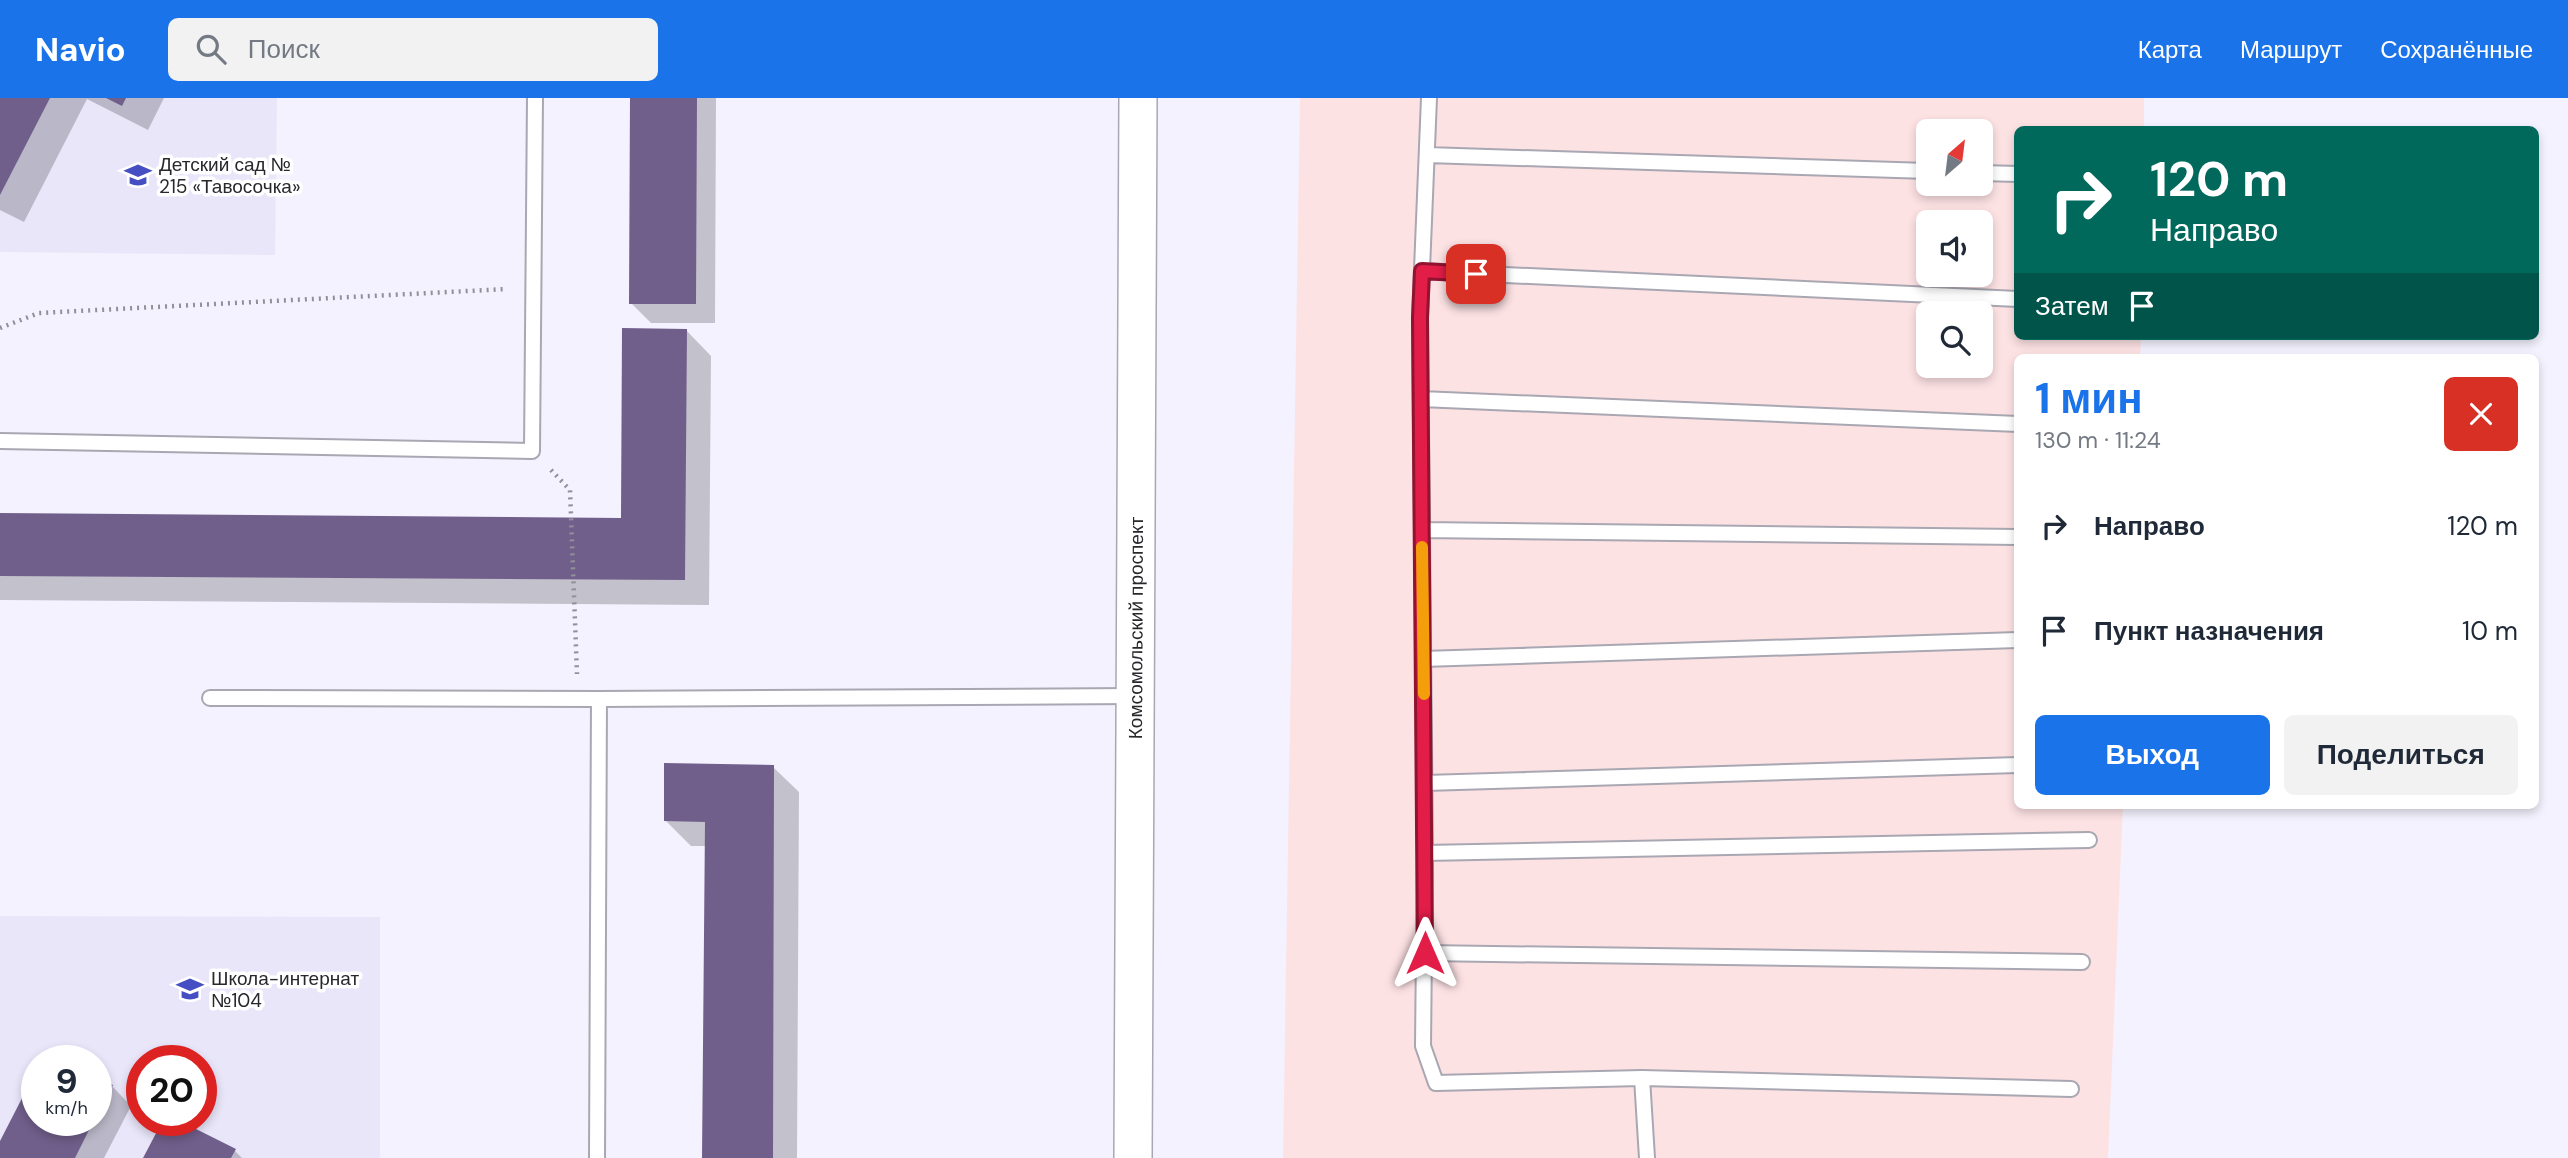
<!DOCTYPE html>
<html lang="ru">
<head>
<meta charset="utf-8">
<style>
  :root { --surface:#fff; --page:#f2f2f3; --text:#1f2937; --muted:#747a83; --accent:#1a73e8 }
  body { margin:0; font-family:"DM Sans",sans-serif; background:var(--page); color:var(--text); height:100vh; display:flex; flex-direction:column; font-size:26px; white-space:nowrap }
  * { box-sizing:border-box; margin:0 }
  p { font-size:23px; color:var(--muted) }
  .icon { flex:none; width:38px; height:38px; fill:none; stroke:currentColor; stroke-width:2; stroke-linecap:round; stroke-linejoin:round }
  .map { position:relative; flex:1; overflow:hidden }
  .side { position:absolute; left:2014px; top:256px; width:525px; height:455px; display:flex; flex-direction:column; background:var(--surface); border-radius:10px; box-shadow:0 4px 10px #0003 }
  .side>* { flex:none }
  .top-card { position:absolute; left:2014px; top:28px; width:525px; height:214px; border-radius:10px; box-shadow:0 4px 10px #0003; background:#00695c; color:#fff; overflow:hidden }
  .needle { width:46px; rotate:28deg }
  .fabs { position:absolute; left:1916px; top:21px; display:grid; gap:14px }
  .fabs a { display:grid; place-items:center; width:77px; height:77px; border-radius:10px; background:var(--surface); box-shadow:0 4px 10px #0003; font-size:35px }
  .speed { position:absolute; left:21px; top:947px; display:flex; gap:14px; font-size:35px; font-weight:700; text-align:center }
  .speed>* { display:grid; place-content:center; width:91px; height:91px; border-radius:50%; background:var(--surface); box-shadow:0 4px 10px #0003; line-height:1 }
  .speed small { font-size:18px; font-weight:400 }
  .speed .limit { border:10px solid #d22; background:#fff; color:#111 }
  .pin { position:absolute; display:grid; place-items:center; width:60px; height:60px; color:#fff; margin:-30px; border-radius:14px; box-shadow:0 4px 10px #0006 }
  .me { position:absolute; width:77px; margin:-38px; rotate:0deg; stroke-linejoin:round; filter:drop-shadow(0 0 5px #0008) }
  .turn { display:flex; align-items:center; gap:24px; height:147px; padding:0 21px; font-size:32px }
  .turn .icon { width:91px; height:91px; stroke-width:2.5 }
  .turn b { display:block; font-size:49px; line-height:60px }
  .then { display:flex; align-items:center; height:66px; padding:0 21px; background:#0003; gap:14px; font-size:26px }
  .round { display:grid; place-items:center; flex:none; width:74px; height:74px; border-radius:10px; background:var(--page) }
  .overview { display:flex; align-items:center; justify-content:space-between; height:119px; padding:0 21px }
  h1 { font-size:42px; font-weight:800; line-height:52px; color:var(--accent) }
  .primary-button { display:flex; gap:14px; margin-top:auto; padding:14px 21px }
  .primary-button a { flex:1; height:80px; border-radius:10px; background:var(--accent); color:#fff; font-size:28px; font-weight:800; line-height:80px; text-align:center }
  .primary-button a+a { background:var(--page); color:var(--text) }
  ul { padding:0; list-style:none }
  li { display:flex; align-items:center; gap:21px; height:105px; padding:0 21px }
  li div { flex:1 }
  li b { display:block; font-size:26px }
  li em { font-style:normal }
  header { display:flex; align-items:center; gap:42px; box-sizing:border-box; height:98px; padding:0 35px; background:var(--accent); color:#fff }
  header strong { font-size:33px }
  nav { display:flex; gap:38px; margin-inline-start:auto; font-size:24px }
  .search { width:490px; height:63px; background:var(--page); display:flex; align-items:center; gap:18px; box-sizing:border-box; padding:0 24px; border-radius:10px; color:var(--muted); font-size:26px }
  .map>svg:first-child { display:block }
  .industrial { fill:#fde2e4; fill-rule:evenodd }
  .built { fill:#e9e6fa; fill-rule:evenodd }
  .shadow { fill:#0003 }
  .building { fill:#715f8b }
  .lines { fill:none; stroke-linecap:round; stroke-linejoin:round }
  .service-casing { stroke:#a9a7b2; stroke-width:18 }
  .tertiary-casing { stroke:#a9a7b2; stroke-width:40 }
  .path { stroke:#919098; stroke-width:4.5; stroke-dasharray:2 5; stroke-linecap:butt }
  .service { stroke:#fff; stroke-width:14 }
  .tertiary { stroke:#fff; stroke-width:37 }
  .route-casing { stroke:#92132f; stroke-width:18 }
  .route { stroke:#e11d48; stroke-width:12 }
  .slow { stroke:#f59e0b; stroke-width:12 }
  .labels { text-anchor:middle; stroke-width:7; stroke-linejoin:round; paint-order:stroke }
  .poi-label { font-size:19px; fill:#28272c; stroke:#fff; text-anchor:start }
  .street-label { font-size:19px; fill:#28272c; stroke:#fff }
</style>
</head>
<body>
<header>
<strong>Navio</strong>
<div class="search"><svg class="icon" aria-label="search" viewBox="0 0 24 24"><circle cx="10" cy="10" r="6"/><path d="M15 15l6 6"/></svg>Поиск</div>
<nav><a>Карта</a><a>Маршрут</a><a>Сохранённые</a></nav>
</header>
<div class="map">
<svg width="2568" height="1060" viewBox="0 0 2568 1060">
  <rect width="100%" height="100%" fill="#f4f2fe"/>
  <path class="industrial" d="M1300,0h844v31l-126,1v206h123l-1,21h-122v448h105l-15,353h-825zM1928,33h53v53h-53zM1928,124h53v53h-53zM1928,215h53v53h-53z"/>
  <path class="built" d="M0,0h277l-2,157 -275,-3z
    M0,818l380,1v241h-380zM37,962h59v60h-59zM142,962h59v60h-59z"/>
  <path class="shadow" d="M0,0h164l-16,32 -61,-31 -63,123 -24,-12z
    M632,0h84l-1,225h-64l-20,-20z
    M686,232l25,26 -2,249 -709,-5v-85l623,4z
    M773,669l26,25 -2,366h-93l2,-312h-15l-25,-25z
    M96,980l16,8 19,20 -27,52h-104v-13l37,-25h59z
    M165,1022h9l61,31 7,7h-97z"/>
  <path class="building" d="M0,0h50l-50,97z
    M106,0h20l-4,8z
    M630,0h67l-1,206h-67z
    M622,230l65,1 -2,251 -685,-4v-63l621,5z
    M664,665l110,2 -1,393h-71l3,-336 -41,-1z
    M46,953l19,9h-24z
    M37,971v51h57l-19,38h-75v-17z
    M96,978l17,9 -17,31z
    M163,1022h15l58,29 -5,9h-88z"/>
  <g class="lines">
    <g class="service-casing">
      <path id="service" d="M1429,0l-9,220 5,535 -2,193 13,37 206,-5 5,80
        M1427,57l501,16
        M1981,75l37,1
        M1422,173l596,28
        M1421,301l597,25
        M0,343l532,10 3,-353
        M1422,432l596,7
        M1423,561l595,-19
        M210,600l389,1 535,-3
        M1425,685l593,-18
        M1425,755l664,-13
        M1425,855l657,9
        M1642,980l429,11
        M597,1060l2,-459"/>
    </g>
    <g class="tertiary-casing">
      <g id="tertiary">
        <path id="s1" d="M1133,1060l5,-1060"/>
      </g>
    </g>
    <path class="path" d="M0,230l39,-15 468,-24
      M551,372l19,20 7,184"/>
    <use href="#service" class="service"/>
    <use href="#tertiary" class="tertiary"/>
  </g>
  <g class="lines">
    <g class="route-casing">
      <path id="route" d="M1425,855l-5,-635 2,-47 54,3"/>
    </g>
    <use href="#route" class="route"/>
    <path class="slow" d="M1422,449l2,147"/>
  </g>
  <defs>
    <g id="school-bare" transform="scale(2.1)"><path d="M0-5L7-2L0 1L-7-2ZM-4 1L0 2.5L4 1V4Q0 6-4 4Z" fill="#454ec3" stroke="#fff" stroke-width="2.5" paint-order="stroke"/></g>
  </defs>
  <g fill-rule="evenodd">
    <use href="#school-bare" x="138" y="77"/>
    <use href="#school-bare" x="190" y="891"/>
  </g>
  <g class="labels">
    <g class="poi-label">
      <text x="159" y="73">Детский сад №<tspan x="159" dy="22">215 «Тавосочка»</tspan></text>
      <text x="211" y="887">Школа-интернат<tspan x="211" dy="22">№104</tspan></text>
    </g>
    <g class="street-label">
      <text dy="7" stroke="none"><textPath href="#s1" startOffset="530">Комсомольский проспект</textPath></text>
    </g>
  </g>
</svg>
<div class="fabs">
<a><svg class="needle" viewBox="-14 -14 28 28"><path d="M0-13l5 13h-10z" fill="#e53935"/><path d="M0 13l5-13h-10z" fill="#747a83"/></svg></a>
<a><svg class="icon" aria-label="sound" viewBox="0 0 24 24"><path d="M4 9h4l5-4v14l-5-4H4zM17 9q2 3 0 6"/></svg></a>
<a><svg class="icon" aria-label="search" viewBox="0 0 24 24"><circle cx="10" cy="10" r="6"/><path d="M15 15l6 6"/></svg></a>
</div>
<div class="speed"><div>9<small>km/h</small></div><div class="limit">20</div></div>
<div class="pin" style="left:1476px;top:176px;background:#d93025"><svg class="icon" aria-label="arrive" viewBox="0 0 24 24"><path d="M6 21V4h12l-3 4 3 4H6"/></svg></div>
<svg class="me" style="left:1425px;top:855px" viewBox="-20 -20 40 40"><path d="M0-17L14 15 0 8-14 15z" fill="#e11d48" stroke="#fff" stroke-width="4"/></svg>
<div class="top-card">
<div class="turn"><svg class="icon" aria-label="right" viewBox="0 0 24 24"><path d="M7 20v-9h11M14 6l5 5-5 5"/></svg><div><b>120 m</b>Направо</div></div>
<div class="then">Затем<svg class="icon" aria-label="arrive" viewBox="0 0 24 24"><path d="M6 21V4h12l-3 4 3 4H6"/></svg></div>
</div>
<section class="side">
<div class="overview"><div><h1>1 мин</h1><p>130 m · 11:24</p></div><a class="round" style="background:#d93025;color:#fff"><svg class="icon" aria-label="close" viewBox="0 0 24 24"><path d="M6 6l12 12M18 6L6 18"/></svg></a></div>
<ul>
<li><svg class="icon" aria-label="right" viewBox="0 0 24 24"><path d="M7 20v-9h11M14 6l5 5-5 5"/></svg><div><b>Направо</b></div><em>120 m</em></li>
<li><svg class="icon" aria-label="arrive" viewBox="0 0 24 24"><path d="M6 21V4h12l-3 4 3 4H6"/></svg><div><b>Пункт назначения</b></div><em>10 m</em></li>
</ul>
<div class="primary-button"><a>Выход</a><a>Поделиться</a></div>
</section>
</div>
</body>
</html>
